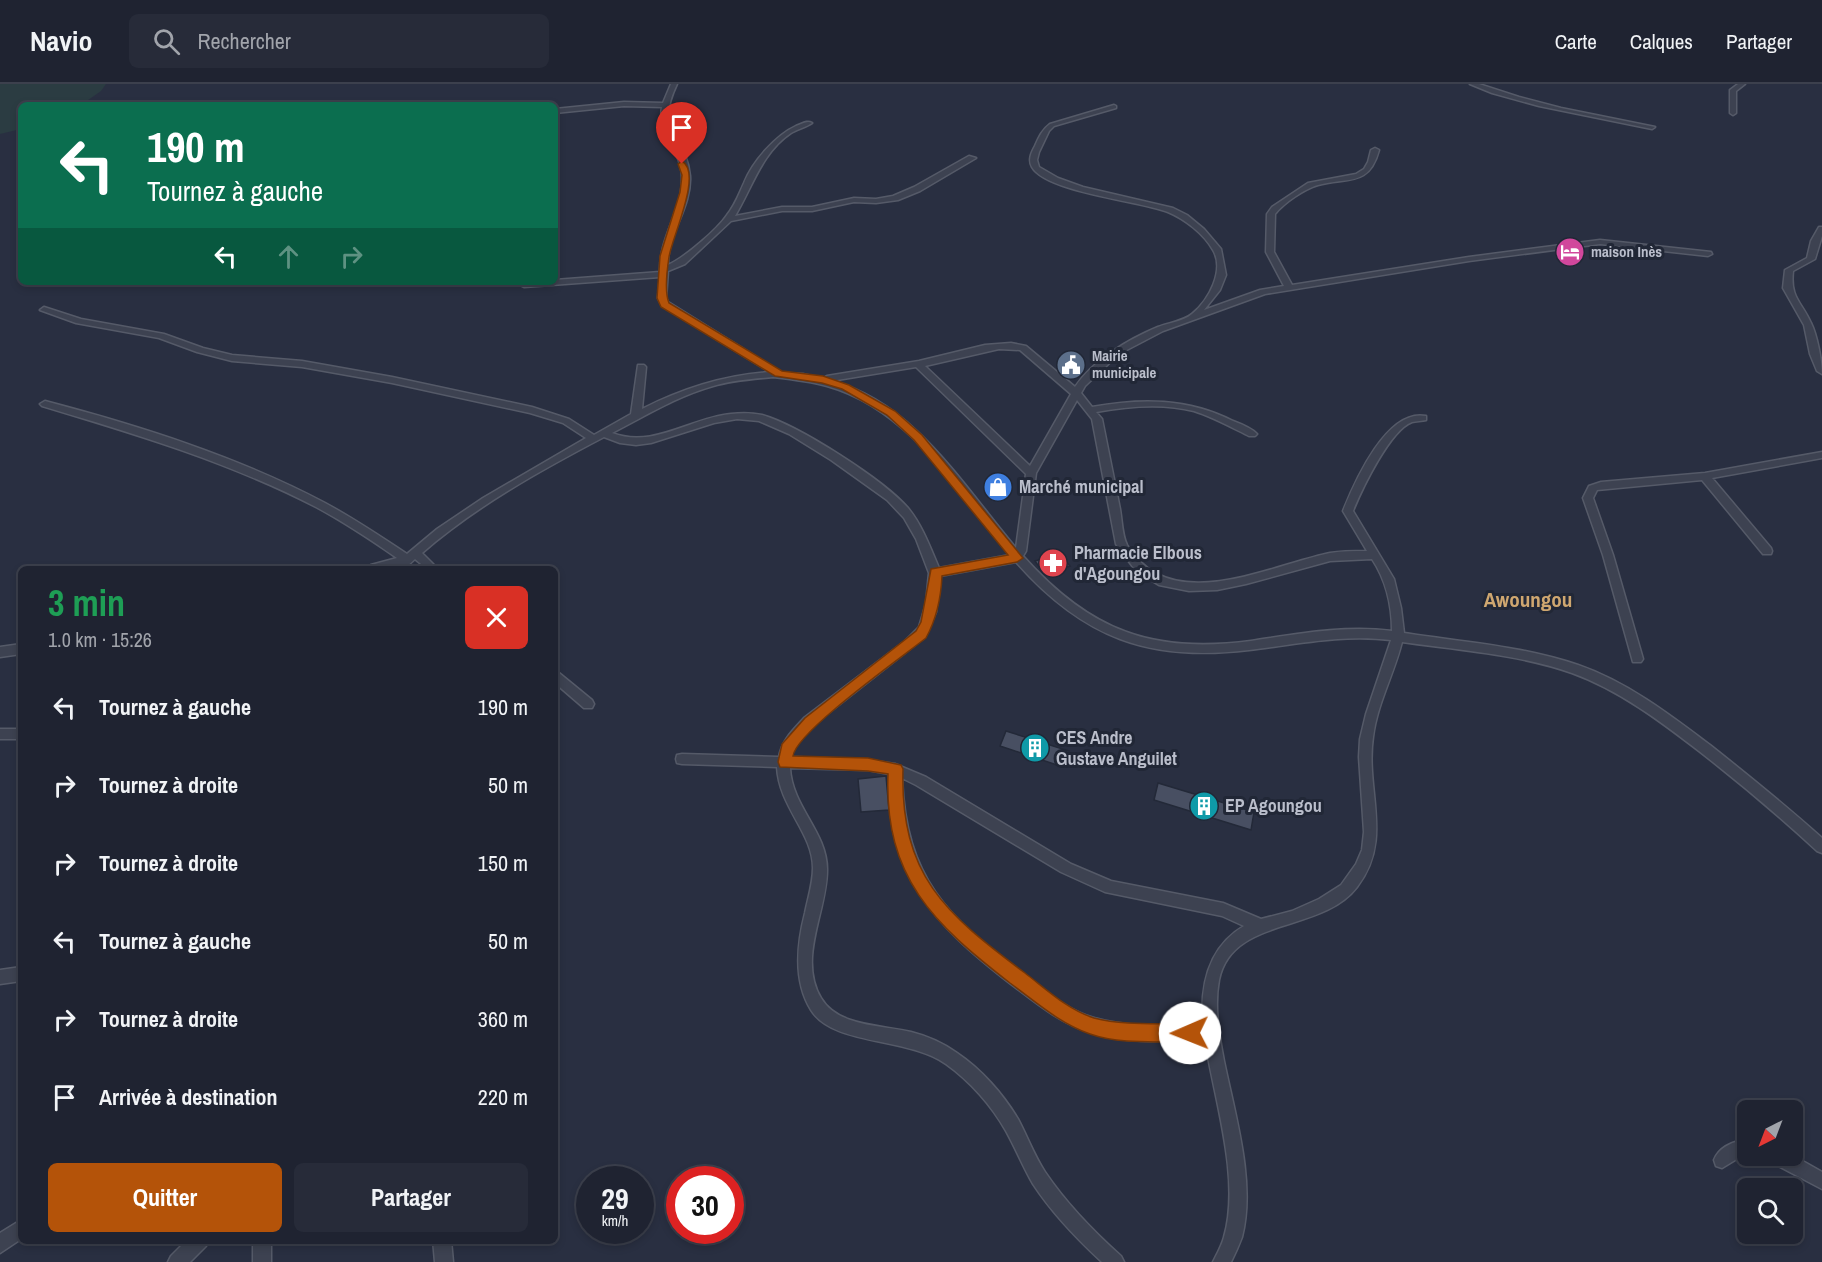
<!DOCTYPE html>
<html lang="fr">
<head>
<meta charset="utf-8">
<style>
  :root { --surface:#1f2331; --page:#272b39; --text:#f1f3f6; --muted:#a1a4ab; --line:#3c404d; --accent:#b45309 }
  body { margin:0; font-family:"Archivo Narrow",sans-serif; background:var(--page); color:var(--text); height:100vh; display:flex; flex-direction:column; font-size:22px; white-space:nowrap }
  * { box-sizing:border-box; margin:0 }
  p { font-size:20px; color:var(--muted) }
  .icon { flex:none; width:33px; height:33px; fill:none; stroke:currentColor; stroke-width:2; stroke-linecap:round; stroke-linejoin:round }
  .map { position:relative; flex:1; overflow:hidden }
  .side { position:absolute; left:18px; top:482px; width:540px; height:678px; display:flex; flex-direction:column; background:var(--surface); border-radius:9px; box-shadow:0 3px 9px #0003,0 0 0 2px var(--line) }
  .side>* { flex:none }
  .hud { position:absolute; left:18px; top:18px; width:540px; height:183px; border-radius:9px; box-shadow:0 3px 9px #0003,0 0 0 2px var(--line); background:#0b6e4f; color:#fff; overflow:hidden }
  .needle { width:39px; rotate:222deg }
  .fabs { position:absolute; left:1737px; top:1016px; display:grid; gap:12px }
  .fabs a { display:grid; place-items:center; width:66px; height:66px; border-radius:9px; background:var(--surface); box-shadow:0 3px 9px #0003,0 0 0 2px var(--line); font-size:30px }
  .speed { position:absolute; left:576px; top:1082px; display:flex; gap:12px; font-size:30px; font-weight:700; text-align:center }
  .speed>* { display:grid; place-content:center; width:78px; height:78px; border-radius:50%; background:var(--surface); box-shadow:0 3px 9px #0003,0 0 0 2px var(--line); line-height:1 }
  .speed small { font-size:15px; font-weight:400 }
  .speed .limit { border:9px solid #d22; background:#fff; color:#111 }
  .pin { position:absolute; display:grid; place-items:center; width:51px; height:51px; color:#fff; margin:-62px -26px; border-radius:50% 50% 50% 0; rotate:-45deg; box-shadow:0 0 6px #0007 }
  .pin .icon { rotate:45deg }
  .me { position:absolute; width:66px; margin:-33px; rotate:269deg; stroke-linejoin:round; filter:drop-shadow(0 0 4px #0008) }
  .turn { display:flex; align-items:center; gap:21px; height:126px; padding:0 30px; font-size:27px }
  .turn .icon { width:78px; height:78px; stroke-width:2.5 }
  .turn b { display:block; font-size:42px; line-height:51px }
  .lanes { display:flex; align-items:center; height:57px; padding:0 30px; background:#0003; justify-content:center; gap:30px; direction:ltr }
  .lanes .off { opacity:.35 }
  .round { display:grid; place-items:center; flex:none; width:63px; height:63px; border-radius:9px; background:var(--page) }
  .summary { display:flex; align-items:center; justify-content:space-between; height:102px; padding:0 30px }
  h1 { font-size:36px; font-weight:700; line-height:45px; color:#1e9e55 }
  .cta { display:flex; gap:12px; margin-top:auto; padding:12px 30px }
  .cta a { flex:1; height:69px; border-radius:9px; background:var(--accent); color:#fff; font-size:24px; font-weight:700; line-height:69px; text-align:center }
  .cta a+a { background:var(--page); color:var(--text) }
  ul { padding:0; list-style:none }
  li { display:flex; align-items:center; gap:18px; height:78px; padding:0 30px }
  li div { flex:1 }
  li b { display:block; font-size:22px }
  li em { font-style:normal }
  header { display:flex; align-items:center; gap:36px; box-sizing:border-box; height:84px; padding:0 30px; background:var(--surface); border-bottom:2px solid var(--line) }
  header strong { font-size:28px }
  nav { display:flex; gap:33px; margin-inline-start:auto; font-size:21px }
  .search { width:420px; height:54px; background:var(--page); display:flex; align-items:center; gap:15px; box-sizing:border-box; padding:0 21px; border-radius:9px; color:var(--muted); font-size:22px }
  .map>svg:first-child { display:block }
  .green { fill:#2b3c42 }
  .building { fill:#484f62; stroke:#232938; stroke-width:1.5 }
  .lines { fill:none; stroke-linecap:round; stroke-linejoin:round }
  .minor-casing { stroke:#555a68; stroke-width:3 }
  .minor { fill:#3d4251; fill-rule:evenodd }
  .route { fill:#b45309; stroke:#753606; stroke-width:1.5 }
  .labels { text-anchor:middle; stroke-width:6; stroke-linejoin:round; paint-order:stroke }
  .far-poi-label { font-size:15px; font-weight:bold; fill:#babecb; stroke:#212736; text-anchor:start }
  .poi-label { font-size:18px; font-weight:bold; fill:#babecb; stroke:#212736; text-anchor:start }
  .quarter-label { font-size:21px; font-weight:bold; fill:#cfa770; stroke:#212736 }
</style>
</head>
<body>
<header>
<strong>Navio</strong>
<div class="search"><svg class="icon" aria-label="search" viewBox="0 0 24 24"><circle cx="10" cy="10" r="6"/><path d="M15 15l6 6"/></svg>Rechercher</div>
<nav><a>Carte</a><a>Calques</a><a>Partager</a></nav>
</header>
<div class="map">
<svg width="1822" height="1178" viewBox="0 0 1822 1178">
  <rect width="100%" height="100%" fill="#292f41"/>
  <path class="green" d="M0,0h106l-5,7 -20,14h-60v24l-21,5z"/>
  <path class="building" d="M1060,469l10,13 -26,8 -9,-13z
    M1006,647l63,20 -6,16 -63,-21z
    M886,692l3,34 -28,2 -3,-33z
    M1158,699l96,29 -3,18 -97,-30z"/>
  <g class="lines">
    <g class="minor-casing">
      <path id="minor" d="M671,0h6c-24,50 9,49 13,92 2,31 -23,58 -22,89 16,-7 49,-35 59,-50 8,-10 12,-21 17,-32 8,-21 32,-48 52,-57 6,-2 11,-6 16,-3 -6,4 -14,6 -21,10 -29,19 -39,55 -56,83l47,-9h30l42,-9 22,1 17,-3 21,-9 55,-31 7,2 -56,33 -22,9 -22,3 -22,-1 -42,9h-30l-51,10 -46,43 -17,7 -2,27 2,4 114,71 21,1 19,5 5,-3 92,-15 66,-16 26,-2 15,3 49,41c18,-27 54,-48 83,-60 10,-4 26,-6 34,-13 17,-14 33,-44 21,-64 -9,-16 -28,-31 -45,-38 -28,-11 -122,-20 -136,-45 -4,-7 -1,-14 3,-21 4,-9 7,-16 15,-22l64,-19 2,1v2l-62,18 -5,5 -10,21 -2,8 2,7 19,11 25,9 90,21 14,7 17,14 17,20 5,26 -6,15 -16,20 56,-20 24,-4 -18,-34 1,-38 5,-7 36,-24 48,-9 8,-5 4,-7 3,-12 4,-2 4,2c-10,37 -31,27 -61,35 -14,4 -34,18 -43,29l-1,38 18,33 177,-28 131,-17 111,12 1,2 -4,2 -108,-12 -131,17 -204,33 -102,37 -44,23 -34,32 -4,7 11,14c49,-9 96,-9 141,14 8,3 18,7 24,13l-2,2h-6c-18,-9 -36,-19 -55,-25 -31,-8 -66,-5 -98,1l6,7c6,30 12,60 18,90 2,11 2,26 7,36 43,72 141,21 203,8 12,-2 24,-2 37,-2l-24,-40c12,-30 44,-103 83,-95v4c-4,1 -9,1 -14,2 -22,8 -50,67 -59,89l41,68 7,29 3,25c58,9 118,13 174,32 49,17 91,49 132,80 38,30 76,61 112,93v15l-5,-2c-38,-35 -77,-68 -118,-100 -39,-30 -80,-61 -127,-78 -54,-19 -114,-23 -170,-31 -8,32 -25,62 -29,95 -8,54 21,102 -16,150 -36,47 -125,29 -138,93 -5,27 0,55 5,81 11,54 32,122 18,176 -3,8 -7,17 -11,25h-18c4,-8 9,-17 11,-25 17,-58 -10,-139 -19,-197 -38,1 -77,4 -113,-7 -31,-9 -56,-30 -81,-49 -80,-62 -119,-105 -122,-210l-21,-4 -78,-2c2,39 37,64 37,101 1,40 -30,89 -6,129 17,29 61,27 90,34 16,4 32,11 46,21 24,16 46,41 61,66 9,17 16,36 27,53 21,31 48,59 76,84l3,6h-22c-25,-23 -50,-49 -69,-78 -10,-17 -17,-35 -27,-53 -14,-25 -36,-50 -60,-67 -37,-27 -113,-18 -135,-54 -18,-29 -14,-66 -6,-97 3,-15 8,-30 8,-45 0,-35 -34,-61 -36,-101l-95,-3 -5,-1 -1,-4 1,-4 5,-1 97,3c3,-17 14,-27 25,-39l100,-76 15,-15 7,-23 3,-31 -13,-34 -12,-21 -17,-18 -56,-40 -42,-26 -30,-13 -22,-2 -23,4 -63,20 -15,2 -16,-2 -16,-6c-63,33 -128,69 -182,116l15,15h-11l-11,-9 -10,9h-11v-2l-24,2 1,-3 26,-7c-26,-18 -53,-36 -81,-51 -87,-45 -181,-73 -274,-101l-2,-2 5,-3c95,25 193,56 280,102 28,15 55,33 82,51l30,-25 46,-31 103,-60 -23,-15 -33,-10 -138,-30 -90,-16 -70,-6 -35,-9 -38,-14 -83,-15 -36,-13 4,-3 37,12 83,15 39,14 29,7 70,6 90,16 140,30 37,12 25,16 37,-21 7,-49h6l2,2 -4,42c41,-21 82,-34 128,-37l-108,-66 -4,-8 2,-21 -136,10 -4,-2 4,-2 31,-1v-2l105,-8c-1,-35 23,-62 22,-95 0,-25 -25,-45 -20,-70l-38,-1 -69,7v-4l69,-7 39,1zM999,265l21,1 51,44 -41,72 -105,-100zM916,283l110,107 -10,74c-52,-61 -102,-146 -185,-167zM773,293c18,2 36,4 54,9 83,23 132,107 183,169l-71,13c-9,-21 -17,-43 -31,-60 -24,-28 -110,-83 -146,-93 -10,-2 -21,-2 -31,-1 -41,4 -78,35 -119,19 33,-17 65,-37 101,-47 20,-6 40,-7 60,-9zM1077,316l15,19 24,125 20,27 23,14 30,6 28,-1 29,-6 84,-23 42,-2c14,21 20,47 20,72 -48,-6 -94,3 -141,10 -99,13 -161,-10 -228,-85l3,-5 10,-78zM1016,478c67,76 133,100 233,88 48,-6 94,-16 142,-10l-25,74 -6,25 -1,18 5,75 -2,18 -6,14 -15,21 -22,14 -27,12 -31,8 -38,-16 -112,-22 -40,-17 -145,-87 -31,-13 -27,-4 -77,-3c3,-14 13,-22 22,-32l112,-88 11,-25 4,-36zM902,694l14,7 145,87 44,20 117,24 22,10c-36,21 -44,60 -41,99 -36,1 -74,3 -109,-7 -26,-7 -49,-27 -70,-43 -77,-58 -118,-96 -122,-197z
        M1470,0h9l40,13 42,11 94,19 -3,2 -113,-23 -47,-13z
        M1738,0h7l-9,7v22l-3,2 -3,-2v-23z
        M1819,143h3v9l-7,23 -22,12c-3,27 8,30 18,52 6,12 11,38 11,51l-5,-3 -7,-17 -6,-29 -21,-37 2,-18 22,-12 4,-17z
        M1822,368v6l-110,20 59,70 1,3 -1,3h-8l-61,-74 -105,10 -4,8 20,57 30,104 -2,3h-8l-30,-107 -20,-57 6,-12 12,-4 104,-9z
        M21,560v10l-21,3v-10z
        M555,587l4,2 33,27 2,4 -2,4h-8l-29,-25z
        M0,645h21v10h-21z
        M21,883v14l-21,3v-14z
        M1748,1055l1,16 -9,2 -18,11 -6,-2 -2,-6c5,-13 20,-19 34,-21z
        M1767,1071h25l30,17v17l-53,-28z
        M21,1136v19l-21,14v-20z
        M187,1156h21l-2,6 -16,16h-22l3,-6z
        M253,1156h18v22h-18z
        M433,1156h18l2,22h-18z"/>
    </g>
    <use href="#minor" class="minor"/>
  </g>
  <path class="route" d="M682,77c21,12 -10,76 -13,96 -2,13 -5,34 0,46l113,68 41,5 26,9 46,26 27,24 101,123 -6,4 -75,14c-1,22 -5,42 -16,62 -24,19 -130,94 -133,118l75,2 33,7 2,4c-3,107 42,144 122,204 21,16 43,37 69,45 30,8 64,5 96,6l6,3 2,6 -2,6 -6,3c-33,-1 -69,3 -100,-8 -31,-11 -54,-32 -80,-51 -76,-59 -126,-105 -122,-209l-20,-3 -88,-4 -2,-5 4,-18 23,-26 111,-87 5,-9 10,-53 77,-14 -94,-115 -27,-25 -45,-26 -20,-6 -47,-7 -114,-69 -4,-9 3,-42 20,-64 2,-17 -4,-11z"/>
  <defs>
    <g id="hotel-disc" transform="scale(1.5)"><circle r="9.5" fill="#d1479c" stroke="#212736"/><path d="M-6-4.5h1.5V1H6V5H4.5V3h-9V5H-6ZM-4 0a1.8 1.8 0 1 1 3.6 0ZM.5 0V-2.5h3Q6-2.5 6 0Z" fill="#fff"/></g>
    <g id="civic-disc" transform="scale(1.5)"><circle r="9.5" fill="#5c6f8a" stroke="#212736"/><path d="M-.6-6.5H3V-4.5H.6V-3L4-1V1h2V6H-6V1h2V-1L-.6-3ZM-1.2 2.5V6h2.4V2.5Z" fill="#fff"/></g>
    <g id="shop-disc" transform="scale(1.5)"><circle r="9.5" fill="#3f7fe0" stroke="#212736"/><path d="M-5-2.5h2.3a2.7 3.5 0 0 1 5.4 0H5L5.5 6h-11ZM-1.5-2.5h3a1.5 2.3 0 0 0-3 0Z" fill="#fff"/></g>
    <g id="pharmacy-disc" transform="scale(1.5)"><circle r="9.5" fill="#e0444e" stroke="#212736"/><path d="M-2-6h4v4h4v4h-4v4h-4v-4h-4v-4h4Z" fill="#fff"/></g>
    <g id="building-disc" transform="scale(1.5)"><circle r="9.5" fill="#0f9aa8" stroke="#212736"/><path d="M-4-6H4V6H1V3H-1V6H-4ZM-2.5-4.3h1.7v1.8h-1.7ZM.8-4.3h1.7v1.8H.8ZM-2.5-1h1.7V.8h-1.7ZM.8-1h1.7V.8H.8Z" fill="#fff"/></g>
  </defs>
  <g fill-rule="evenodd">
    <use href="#hotel-disc" x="1570" y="168"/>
    <use href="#civic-disc" x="1071" y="281"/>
    <use href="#shop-disc" x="998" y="403"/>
    <use href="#pharmacy-disc" x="1053" y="479"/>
    <use href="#building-disc" x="1035" y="664"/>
    <use href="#building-disc" x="1204" y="722"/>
  </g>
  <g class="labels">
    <g class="far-poi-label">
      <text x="1591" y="173">maison Inès</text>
      <text x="1092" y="277">Mairie<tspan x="1092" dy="17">municipale</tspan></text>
    </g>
    <g class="poi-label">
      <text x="1019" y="409">Marché municipal</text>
      <text x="1074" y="475">Pharmacie Elbous<tspan x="1074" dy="21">d'Agoungou</tspan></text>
      <text x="1056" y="660">CES Andre<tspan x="1056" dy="21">Gustave Anguilet</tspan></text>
      <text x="1225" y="728">EP Agoungou</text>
    </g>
    <g class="quarter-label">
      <text x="1528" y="523">Awoungou</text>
    </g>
  </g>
</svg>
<div class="fabs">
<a><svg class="needle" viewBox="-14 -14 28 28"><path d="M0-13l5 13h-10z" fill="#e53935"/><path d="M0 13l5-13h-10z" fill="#a1a4ab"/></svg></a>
<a><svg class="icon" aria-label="search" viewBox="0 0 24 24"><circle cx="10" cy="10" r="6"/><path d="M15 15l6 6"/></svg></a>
</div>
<div class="speed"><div>29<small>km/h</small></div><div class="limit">30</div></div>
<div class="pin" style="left:682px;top:80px;background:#d93025"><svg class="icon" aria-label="arrive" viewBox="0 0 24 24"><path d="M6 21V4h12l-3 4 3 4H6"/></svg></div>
<svg class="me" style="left:1190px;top:949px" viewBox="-20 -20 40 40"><circle r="19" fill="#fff"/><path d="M0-13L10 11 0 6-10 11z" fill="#b45309"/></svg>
<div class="hud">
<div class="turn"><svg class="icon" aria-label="left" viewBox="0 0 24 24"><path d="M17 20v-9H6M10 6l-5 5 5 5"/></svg><div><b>190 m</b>Tournez à gauche</div></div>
<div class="lanes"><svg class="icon" aria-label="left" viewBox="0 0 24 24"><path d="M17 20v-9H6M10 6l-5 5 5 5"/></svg><svg class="icon off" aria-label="ahead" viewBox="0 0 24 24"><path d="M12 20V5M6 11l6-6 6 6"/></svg><svg class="icon off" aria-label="right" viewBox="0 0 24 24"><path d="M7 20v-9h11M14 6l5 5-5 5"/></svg></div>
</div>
<section class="side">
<div class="summary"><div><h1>3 min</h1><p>1.0 km · 15:26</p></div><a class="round" style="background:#d93025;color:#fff"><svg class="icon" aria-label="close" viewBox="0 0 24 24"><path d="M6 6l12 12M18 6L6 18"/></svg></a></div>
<ul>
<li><svg class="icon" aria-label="left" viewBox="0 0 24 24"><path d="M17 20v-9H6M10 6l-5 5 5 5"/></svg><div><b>Tournez à gauche</b></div><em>190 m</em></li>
<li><svg class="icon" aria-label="right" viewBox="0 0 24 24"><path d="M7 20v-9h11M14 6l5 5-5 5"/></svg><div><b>Tournez à droite</b></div><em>50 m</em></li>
<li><svg class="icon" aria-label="right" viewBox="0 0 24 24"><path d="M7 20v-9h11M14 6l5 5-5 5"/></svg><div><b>Tournez à droite</b></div><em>150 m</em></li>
<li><svg class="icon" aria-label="left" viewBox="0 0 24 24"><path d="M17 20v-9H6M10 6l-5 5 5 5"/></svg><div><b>Tournez à gauche</b></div><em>50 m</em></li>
<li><svg class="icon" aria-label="right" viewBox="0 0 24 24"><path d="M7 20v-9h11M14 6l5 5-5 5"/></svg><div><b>Tournez à droite</b></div><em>360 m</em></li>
<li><svg class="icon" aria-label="arrive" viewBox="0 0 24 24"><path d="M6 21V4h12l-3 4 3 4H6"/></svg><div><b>Arrivée à destination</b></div><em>220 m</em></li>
</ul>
<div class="cta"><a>Quitter</a><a>Partager</a></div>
</section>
</div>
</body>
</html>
